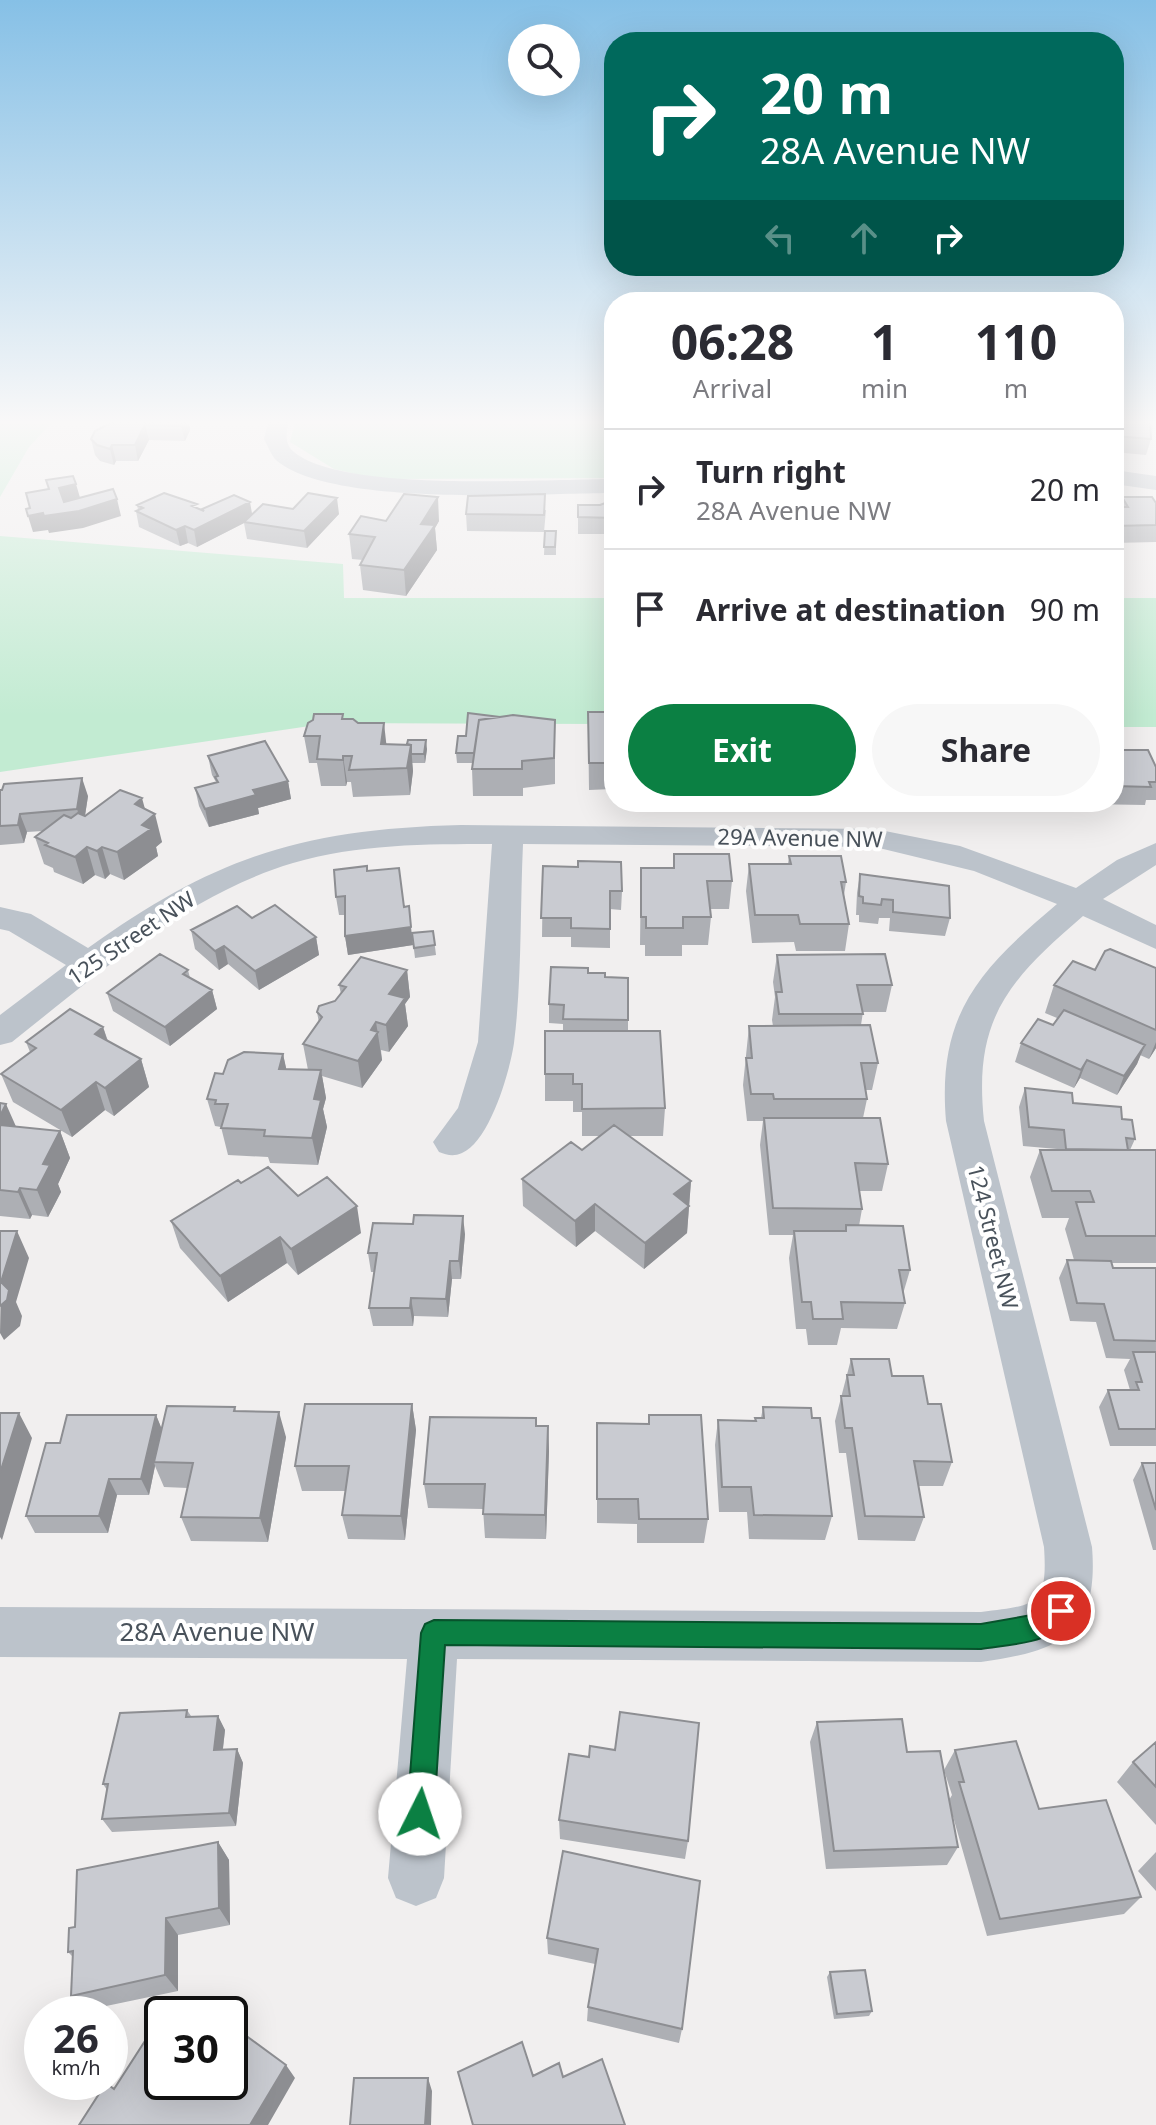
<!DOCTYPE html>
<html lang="en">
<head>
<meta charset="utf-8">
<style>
  :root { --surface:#fff; --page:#f7f7f7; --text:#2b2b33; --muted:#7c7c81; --line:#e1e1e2; --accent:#0b8043 }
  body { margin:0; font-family:"Noto Sans",sans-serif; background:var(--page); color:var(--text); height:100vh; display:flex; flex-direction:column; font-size:30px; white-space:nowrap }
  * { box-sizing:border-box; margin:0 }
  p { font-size:26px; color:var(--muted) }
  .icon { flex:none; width:44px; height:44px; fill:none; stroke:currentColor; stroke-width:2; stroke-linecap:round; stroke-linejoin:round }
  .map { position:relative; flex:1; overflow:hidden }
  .sheet { position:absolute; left:604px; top:292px; width:520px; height:520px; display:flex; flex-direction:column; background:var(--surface); border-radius:32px; box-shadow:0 8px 32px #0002 }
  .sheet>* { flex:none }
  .top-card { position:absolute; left:604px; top:32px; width:520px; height:244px; border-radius:32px; box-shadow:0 8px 32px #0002; background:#00695c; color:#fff; overflow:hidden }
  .controls { position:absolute; left:508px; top:24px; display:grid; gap:16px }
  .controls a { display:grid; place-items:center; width:72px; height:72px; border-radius:50%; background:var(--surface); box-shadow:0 8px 32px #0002; font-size:40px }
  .speed { position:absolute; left:24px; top:1996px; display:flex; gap:16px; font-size:40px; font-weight:700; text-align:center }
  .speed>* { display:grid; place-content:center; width:104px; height:104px; border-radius:50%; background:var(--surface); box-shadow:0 8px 32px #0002; line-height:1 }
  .speed small { font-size:20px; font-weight:400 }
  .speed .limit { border:4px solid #111; border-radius:12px; background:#fff; color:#111 }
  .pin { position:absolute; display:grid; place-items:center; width:68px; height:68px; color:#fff; margin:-34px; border:4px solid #fff; border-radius:50%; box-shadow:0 2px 8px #0007 }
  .me { position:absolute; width:88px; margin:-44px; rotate:4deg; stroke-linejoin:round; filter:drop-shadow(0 0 6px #0008) }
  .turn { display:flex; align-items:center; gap:28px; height:168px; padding:0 24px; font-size:36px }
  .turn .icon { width:104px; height:104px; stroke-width:2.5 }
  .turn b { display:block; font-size:56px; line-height:68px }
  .lanes { display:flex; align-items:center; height:76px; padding:0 24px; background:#0003; justify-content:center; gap:40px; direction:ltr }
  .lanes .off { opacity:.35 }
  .eta { display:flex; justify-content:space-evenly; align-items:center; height:136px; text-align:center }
  .eta b { font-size:48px; font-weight:700; line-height:56px }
  .action { display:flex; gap:16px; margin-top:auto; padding:16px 24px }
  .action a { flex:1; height:92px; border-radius:48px; background:var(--accent); color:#fff; font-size:32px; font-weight:700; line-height:92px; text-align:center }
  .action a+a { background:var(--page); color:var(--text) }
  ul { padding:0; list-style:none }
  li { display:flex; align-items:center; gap:24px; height:120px; padding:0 24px; border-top:2px solid var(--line) }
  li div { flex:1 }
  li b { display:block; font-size:30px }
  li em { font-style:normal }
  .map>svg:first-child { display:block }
  .green { fill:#c2ebd2 }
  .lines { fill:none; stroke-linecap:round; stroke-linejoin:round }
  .minor { fill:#bcc3cb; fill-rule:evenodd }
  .wall { fill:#adafb4 }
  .shaded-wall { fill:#8d8e92 }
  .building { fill:#c9cbd1; stroke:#8d8e92; stroke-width:2 }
  .route { fill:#0b8043; stroke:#07532c; stroke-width:2 }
  .labels { text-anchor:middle; stroke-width:8; stroke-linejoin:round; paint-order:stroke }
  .street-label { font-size:22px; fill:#49525b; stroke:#fff }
  .near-street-label { font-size:26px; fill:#49525b; stroke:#fff }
</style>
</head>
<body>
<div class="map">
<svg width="1156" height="2125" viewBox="0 0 1156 2125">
  <rect width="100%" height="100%" fill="#f1efef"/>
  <path class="green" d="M0,419h55l-26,28 -29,50z
    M296,419h318v59l-237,1 -43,-10 -44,-27z
    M0,536l343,28 1,34h270v126l-284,-1 -330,49z
    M1114,598h42v129h-42z"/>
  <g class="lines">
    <path class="minor" d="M269,419h20c-2,12 -6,24 5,33 48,41 251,27 320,27v14c-76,0 -282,15 -338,-33 -5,-5 -8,-14 -12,-21z
      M1114,470l42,6v14l-42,-6z
      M461,825l414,4 85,17 116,42 41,-28 39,-17v22l-53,34 53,26v24l-73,-33c-74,64 -110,102 -99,205l108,426c7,88 -32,104 -111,115l-524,-3 -13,219 -8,20 -20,8 -20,-8 -8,-20 19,-219 -407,-2v-50l981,5c55,-7 67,-5 63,-65l-98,-426c-9,-107 33,-151 111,-217l-83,-33 -99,-24 -352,-3c-3,64 -1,136 -9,199 -4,28 -24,98 -52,110 -9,4 -15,2 -23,-1l-6,-10 25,-34 20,-66 14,-198c-66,0 -135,0 -199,19 -107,32 -195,111 -281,179l-12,3v-30l66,-50 -57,-34 -9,-2v-22l31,7 57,34c128,-92 216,-119 373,-123z"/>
  </g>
  <path class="wall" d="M142,419h46l2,11 -5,11 -36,-1 -11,21h-22l-2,4 -14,-4 -5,-6 -4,-16 61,-19h-10z
    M1114,419l37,20 -5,16 -32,-3z
    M614,494v40h-36v-29h22l7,-3z
    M1122,497l34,6v39l-42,1v-36h5z
    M137,505l61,3 4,2 50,4h87l-32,34 -60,-9 -3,-16 -47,24 -9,-4 -8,3 -41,-19 -3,-16 2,-1z
    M546,510l-2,22 -77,-1 -1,-17z
    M386,521h53l-4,7 2,22 -31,46 -43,-6 -3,-25 3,-5 -11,-1 -3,-25z
    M545,531h11v24h-12z
    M588,712h26v72l-1,5 -24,1z
    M500,717l55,3v64l-32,4v8h-50l-1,-27 1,-6h-16l-1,-10 10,-17z
    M344,719l14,4 29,21 40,5 -2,14h-13l1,8 -3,24 -57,2 -2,-15h-4l-1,4h-25l-4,-23h-8l-5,-27z
    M1114,750l42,17v33h-10l-1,5 -60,-1 -1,-2h30z
    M208,756l80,25 3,18 -33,9 1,6 -50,13 -10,-21 -4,-18 21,-6 -4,-7z
    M0,790l88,6 -3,20 60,-7 17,33 -6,5 2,9 -34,24 -14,-6 -5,5 -10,-4 -12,9 -29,-12 -1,-4 -9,-4 -9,-27 8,-6 -16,1 -3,11 -24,2z
    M974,802h78l-77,2z
    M674,854l58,27 -3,28h-19l1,8 -3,28h-26v11h-37v-11h-5l1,-77h32z
    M789,856l57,26 -2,13 5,29 -4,27h-49l-2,-9 -42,1 -6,-52 3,-27h39z
    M543,866l79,25 -1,19 -11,-1v39l-39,-1v-10h-29z
    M367,871l37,36 9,38 -65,10 -3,-19v-21h-6l-3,-18z
    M860,874l90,44 -5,18 -56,-5 1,-13h-11l-1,6 -19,-2v-7h-3l1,-22z
    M252,918l64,19 3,18 -60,35 -31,-26 -9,6 -24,-21 -4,-19z
    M433,931l3,24 -21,3 -3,-25z
    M777,955l115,30 -6,27h-23l-2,13 17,38 -6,27h-6l1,9 -4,19 25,46 -6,27h-23l3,18 -3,17 51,44 -7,24 2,9 -8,26 -56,-1 -4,17h-29l-2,-16h-10l-7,-71 4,-23h-24l-9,-90 3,-24h-16l-4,-36 6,-59h24l-1,-6 3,-23 -2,-15z
    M1156,968v80l-7,11 -9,-4 -3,9 -20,31 -37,-17 -6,10 -59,-26 6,-19 32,-18 4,-7 -12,-5 9,-28 41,-15z
    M188,970l2,8 22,12 5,19 -47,37 -57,-35 -6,-18z
    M407,970l3,27 -5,7 3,22 -19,26 -8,-2 1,10 -20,28 -40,-12 4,22 -3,11 4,18 -9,38 -48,-2 -2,-6 -40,-2 -7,-28 -6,-1 -8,-27 16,-25 60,-20 3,15 22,1 -5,-26 16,-21 -2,-11 18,-11 6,-7 -2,-9z
    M588,973l17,4 23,43v11l37,77 -2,28h-35l63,45 -4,52 -43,36 -49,-38 -19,16 -53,-41 -1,-27 60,-29 18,-14h-18v-24h-9v-11h-28v-27l18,-43v-7l-14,-1v-19z
    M103,1027l5,14 33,18 8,28 -35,29 -9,-6 -33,27 -59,-35 -12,-28 29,-22 -4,-10z
    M1025,1088l97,31 13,20 -5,11h26v113h-45l2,5h43v178h-46l-11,-39 9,-17h22l-6,-20 6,-11 -24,-1 -10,-36 -26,-1 -11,-43 8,-18h7l-9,-31 4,-11h-27l-12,-41 10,-27 17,-1 -34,-3 -4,-39z
    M0,1103l16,24 44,4 10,27 -12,26 3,8 -13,25 -16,-2 -2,4 -30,-3z
    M241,1183l57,13 63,37 -63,42 -11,-12 -59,39 -48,-54 -9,-27z
    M465,1234l-4,45h-9l-4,38 -34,-1 -1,10h-40l-4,-18 6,-36h-4l-3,-19z
    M851,1359l41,17 36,28 24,58 -9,24h-25l6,31 -9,24 -57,-1 -12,-87h-7l-4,-32z
    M412,1404l4,26 -11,110 -57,-1 -6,-24 4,-24h-44l-7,-25z
    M235,1407l1,4 50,26 -18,105 -77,-1 -10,-24 7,-29 -24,-1 -9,-21 -6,29h-32l-9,38h-73l-9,-17 34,-73 96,-28 6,15z
    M763,1407l49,11 20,98 -7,24 -76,-1 -2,-27h-28l-4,-67 3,-25 37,1v-3h6z
    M649,1415l59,104 -4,24h-67v-19l-40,-1v-75l51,-24z
    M536,1426h12l1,25 -3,88 -61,-1 -2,-29 -55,-1 -4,-24z
    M1142,1463h14v87h-3l-20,-70z
    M187,1710l4,6h27l7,14 -2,19h14l6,14 -7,63 -124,6 -10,-13 5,-29 -4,-6z
    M817,1722l90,30 42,48 3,-5 -8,-25 11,-20 84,59 102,88 -17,17 -137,22 -35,-123 6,34 -11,18 -121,4 -16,-127z
    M1156,1742v83l-39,-43 16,-20z
    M589,1757l99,84 -3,18 -125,-20 -1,-19z
    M218,1842l11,18 1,65 -52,10v56l-91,19 -16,-14 2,-39 -5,-5 7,-25z
    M563,1851l119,178 -3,14 -92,-22 1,-14 7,-43 -47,-10 -1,-16z
    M1156,1852v39l-18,-20z
    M830,1972l42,39 -3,5 -35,3 -7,-42z"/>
  <path class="shaded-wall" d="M185,419h3l2,11 -5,11 -4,-15z
    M145,424l4,16 -11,21 -3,-16z
    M112,445l4,16 -2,4 -4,-16z
    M76,484l5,17 -17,3 -5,-16z
    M438,497l1,24 -4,7 2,22 -31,46 -2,-26 17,-46z
    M337,498l2,16 -32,34 -3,-17z
    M117,499l4,17 -38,12 -34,5 -1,-3 -15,2 -5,-16z
    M250,502l3,17 -9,3v1l-47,24 -3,-17z
    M185,526l3,17 -8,3 -4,-16z
    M384,723l3,27 -3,21 -3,-27z
    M426,740l1,9 -2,14 -1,-9z
    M411,745l2,26 -3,24 -3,-27z
    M343,756l4,26 -1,4 -3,-26z
    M82,778l6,18 -5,32 -6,-19z
    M288,781l3,18 -33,9 1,6 -50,13 -4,-18 48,-19z
    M142,798l6,22 7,-6 7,28 -6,5 2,9 -34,24 -7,-28 18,-48z
    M20,814l7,18 -3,11 -6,-18z
    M87,847l8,28 -12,9 -8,-27z
    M102,847l8,27 -5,5 -8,-28z
    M411,927l2,18 -65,10 -3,-19z
    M316,937l3,18 -60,35 -4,-19z
    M224,946l4,18 -9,6 -4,-19z
    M407,970l3,27 -5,7 3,22 -19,26 -3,-27 3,-31z
    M212,990l5,19 -47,37 -5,-19z
    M376,1022l6,38 -20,28 -4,-27 13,-31z
    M103,1027l9,28 -17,-21z
    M1156,1042v6l-7,11z
    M1145,1045l-8,19 -20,31 7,-19z
    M283,1054l6,27 -10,-12z
    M141,1059l8,28 -35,29 -9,-28z
    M1087,1060l-7,18 -6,10 7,-18z
    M321,1070l5,28 -3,11 4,18 -9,38 -6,-27 2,-39z
    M96,1082l9,28 -33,27 -11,-27z
    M6,1104l12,27 -18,4v-19z
    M60,1131l10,27 -12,26 3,8 -13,25 -11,-27 6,-26z
    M691,1181l-4,52 -43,36 1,-26 29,-49z
    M20,1188l12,27 -2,4 -12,-27z
    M595,1204v27l-19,16 -1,-26z
    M357,1206l4,27 -63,42 -7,-26z
    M463,1216l2,18 -4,45 -2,-18z
    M17,1231l12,27 -13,44 6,14 -2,10 -16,14 -4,-7 1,-51z
    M280,1237l7,26 -59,39 -8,-26z
    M450,1261l2,18 -4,38 -2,-18z
    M411,1298l3,18 -1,10 -3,-18z
    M412,1404l4,26 -11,110 -4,-24z
    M279,1412l7,25 -18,105 -8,-24z
    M19,1413l13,25 -30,102 -2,-3v-64z
    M156,1415l7,17 -9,30 1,4 -6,29 -8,-16z
    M548,1426l1,25 -3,88 -1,-24z
    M109,1479l8,16 -9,38 -9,-17z
    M218,1716l7,14 -4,34 -7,-14z
    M237,1749l6,14 -7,63 -7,-13z
    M218,1842l11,18 1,65 -11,-17z
    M166,1918l12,17v56l-13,-16z
    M286,2065l9,13 -27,47h-18z
    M428,2078l4,13 -1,34h-6z"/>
  <path class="building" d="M152,419h33l-4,7 -36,-2 -10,21h-23l-2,4 -13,-4 -6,-6 4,-8 16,-8 40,-3z
    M1114,419h36l1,20 -37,-3z
    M73,476l3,8 -17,4 5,14 49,-13 4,10 -38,12 -35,5 -1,-3 -15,3 -2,-7 4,-1 -4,-15 23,-4 -3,-9z
    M164,493l33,11 -5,2 12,5 -2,-2 32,-14 16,7 -56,28 -9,-4 -9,4 -40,-19 7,-3 -6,-3z
    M308,493l29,5 -33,33 -60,-9 19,-18 30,5z
    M404,494l34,3 -17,27 14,1 -31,45 -44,-5 15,-28 -26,-3 12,-18 25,5z
    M545,494l-1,21 -78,-1 2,-18z
    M607,494h7v24l-36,-1v-12h22l8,-3z
    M1122,497h30l4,6v22l-42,1v-19h14z
    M545,531h11l-1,16h-11z
    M588,712h26l-1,51h-24z
    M468,713l32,4 -21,3 -5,33h-18l2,-17h8z
    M314,714h29l-1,5h11l5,4h26l-3,21 30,1 -4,23 -58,2 3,-14h-9v4l-26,-1 3,-23h-16l4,-13 5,-3z
    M513,715l42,5 -1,38 -32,3v8h-50l7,-49z
    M408,740h18l-2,14h-13v-9l-4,-1z
    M265,741l23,40 -35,9 3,5 -51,14 -10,-21 23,-6 -3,-5 3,-1 -10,-20z
    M1114,750h34l8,17v15h-7l2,5 -37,-1z
    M82,778l-5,31 -57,5 -2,11 -18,1v-36h2l2,-6z
    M120,790l22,8 -7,6 20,10 -13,11 9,4 -34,23 -15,-5 -5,4 -10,-4 -12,10 -30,-12 3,-2 -13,-6 29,-22 7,3 7,-5 7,3z
    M674,854h55l3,27h-25l4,36h-28v11h-37v-11h-5v-49h33z
    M789,856h52l5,26h-5l8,42h-49l-2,-9h-43l-6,-51h42z
    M578,861l43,1 1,29h-12v38l-39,-1v-10h-30l2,-52 35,1z
    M367,866v5l32,-3 5,39 5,-1 2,21 -66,9v-40l-9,1 -2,-27z
    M860,874l89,12 1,32 -57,-6v-12l-11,-1 -1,6 -18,-2v-6l-4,-1z
    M275,905l41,32 -61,34 -31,-25 -9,5 -24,-21 46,-24 15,12z
    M433,931l2,14 -21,3 -2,-15z
    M1110,949l46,19v62l-102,-45 19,-24 22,9 10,-19z
    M160,954l28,16 -5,4 29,16 -47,37 -58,-34z
    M885,954l7,31h-35l6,29h-84l-3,-22h6l-5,-37z
    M361,957l46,13 -18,24 16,4 -19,27 -10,-3 -5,8 7,2 -20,29 -55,-17 19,-27 -5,-5 2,-6 16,-5 11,-14 -7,-2z
    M551,967l37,1v5h17v4l23,1v42l-65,-1 1,-14 -15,-1z
    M70,1009l33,18 -8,7 46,25 -36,29 -9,-6 -35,28 -60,-36 35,-26 -10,-6z
    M1064,1010l81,35 -21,31 -37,-16 -6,10 -60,-27 17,-24 15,6z
    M870,1025l8,38h-17l6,36h-93l-1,-5h-22l-5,-36h6l-3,-32z
    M545,1031h115l5,77 -83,1v-25h-9v-10h-28z
    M244,1052l39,2 -4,15 42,1 -7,29 7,1 -9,38 -48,-2 1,-6 -44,-2 7,-24h-13l1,-4 -9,-1 8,-26 8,1 5,-14z
    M1025,1088l47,5 1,10 48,4 1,12 10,1 3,19 -9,-1 2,12 -62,-1 -2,-19 -35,-3z
    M0,1103l6,1 -6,12z
    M764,1118h116l8,46 -33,-1 7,46 -89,-1z
    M0,1125l60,6 -17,33 7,1 -13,25 -17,-2 -2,4 -18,-2z
    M614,1125l77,56 -17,13 15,12 -44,37 -50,-39 -20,17 -53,-42 49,-37 11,8z
    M1040,1150h116v86h-70l-10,-34h18l-4,-11h-38z
    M268,1167l30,29 29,-19 30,29 -66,43 -11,-12 -60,39 -49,-55 67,-41 3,3z
    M414,1215l49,1 -4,45h-9l-4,38 -35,-1 -1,10h-41l8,-55h-9l5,-30 40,1z
    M846,1225l57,1 7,44h-11l6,33 -64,-1 2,17h-30l-2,-17h-9l-8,-71h52z
    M0,1231h17l-16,51 8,8 -2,10 -7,6z
    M1067,1260l44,1 2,7h43v73l-42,-1 -10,-36 -27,-1z
    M1133,1352h23v77h-37l-11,-39h31l-3,-8h6z
    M851,1359h38l3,17h31l5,28h13l11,58 -38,-1 10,56 -59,-1 -13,-88h-7l-4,-32h9l-3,-21h7z
    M305,1404h107l-11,112 -59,-1 7,-49h-54z
    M167,1406l68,1 -1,4 45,1 -19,106 -79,-1 12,-54 -39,-1z
    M763,1407l48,1 1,10h8l12,98 -78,-1 -3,-28h-29l-4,-67 38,1 -1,-3h9z
    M0,1413h19l-19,60z
    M67,1415h89l-15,64h-32l-10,37h-73l20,-73h14z
    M649,1415h52l7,104h-69l-1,-20h-41v-76l52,1z
    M430,1417l106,1v8h12l-3,89 -62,-1 2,-30h-61z
    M1142,1463h14v47z
    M187,1710l-1,7 32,-1 -4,34 23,-1 -8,64 -127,6 6,-35h-5l17,-71z
    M620,1712l79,11 -11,118 -129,-21 10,-66 20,3 1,-11 25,4z
    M902,1719l5,33 33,-1 18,96 -124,4 -17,-129z
    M1016,1741l23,68 67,-9 35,97 -141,22 -41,-137h5l-9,-32z
    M1156,1742v45l-23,-25z
    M218,1842l1,66 -53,10 -1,57 -94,21 2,-45 -5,1 1,-24 6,-1 2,-57z
    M563,1851l137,30 -18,148 -94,-22 10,-58 -51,-11z
    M865,1970l7,41 -35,3 -7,-42z
    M230,2024l56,41 -36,60h-171l27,-42 8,6 38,-59 6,5 4,-5v52h68z
    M522,2042l11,34 26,-13 4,14 39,-18 23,66h-152l-15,-53z
    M354,2078h74l-3,47h-75z"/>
  <linearGradient id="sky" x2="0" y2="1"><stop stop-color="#86c0e6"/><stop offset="0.59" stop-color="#f9f8f8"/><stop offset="1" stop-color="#f9f8f8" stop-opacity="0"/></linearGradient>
  <rect width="1156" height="716" fill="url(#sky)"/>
  <path class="route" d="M1061,1599l9,3 4,9c-14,33 -63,33 -93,38l-536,-4 -11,169 -4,10 -10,4 -9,-4 -4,-10 14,-181 4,-9 9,-4 547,4 56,-10z"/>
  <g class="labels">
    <g class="street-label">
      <text transform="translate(800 838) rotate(1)" y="8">29A Avenue NW</text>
      <text transform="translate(131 938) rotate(-34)" y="8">125 Street NW</text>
      <text transform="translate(993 1237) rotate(76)" y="8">124 Street NW</text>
    </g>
    <g class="near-street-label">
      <text x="217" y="1641">28A Avenue NW</text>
    </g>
  </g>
</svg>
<div class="controls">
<a><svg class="icon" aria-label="search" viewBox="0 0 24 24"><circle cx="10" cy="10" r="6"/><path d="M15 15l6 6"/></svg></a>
</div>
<div class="speed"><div>26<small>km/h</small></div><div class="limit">30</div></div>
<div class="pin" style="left:1061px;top:1611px;background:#d93025"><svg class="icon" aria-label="arrive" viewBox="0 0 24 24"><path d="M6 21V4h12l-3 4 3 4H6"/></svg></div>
<svg class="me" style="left:420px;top:1814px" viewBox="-20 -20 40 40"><circle r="19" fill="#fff"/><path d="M0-13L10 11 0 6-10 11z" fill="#0b8043"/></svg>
<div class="top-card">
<div class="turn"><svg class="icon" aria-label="right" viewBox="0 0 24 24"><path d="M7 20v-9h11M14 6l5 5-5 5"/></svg><div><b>20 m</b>28A Avenue NW</div></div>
<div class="lanes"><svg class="icon off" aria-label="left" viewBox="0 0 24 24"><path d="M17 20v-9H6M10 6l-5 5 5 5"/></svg><svg class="icon off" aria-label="ahead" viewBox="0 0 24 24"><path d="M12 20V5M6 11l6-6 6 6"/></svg><svg class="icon" aria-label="right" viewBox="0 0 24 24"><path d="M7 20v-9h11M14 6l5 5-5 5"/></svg></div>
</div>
<section class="sheet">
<div class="eta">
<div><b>06:28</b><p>Arrival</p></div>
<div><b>1</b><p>min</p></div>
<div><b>110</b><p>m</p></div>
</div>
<ul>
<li><svg class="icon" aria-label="right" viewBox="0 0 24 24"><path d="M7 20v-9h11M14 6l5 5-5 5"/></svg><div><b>Turn right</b><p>28A Avenue NW</p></div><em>20 m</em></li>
<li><svg class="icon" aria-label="arrive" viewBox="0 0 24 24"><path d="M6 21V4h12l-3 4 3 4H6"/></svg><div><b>Arrive at destination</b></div><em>90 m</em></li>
</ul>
<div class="action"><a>Exit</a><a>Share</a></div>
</section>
</div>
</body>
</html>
